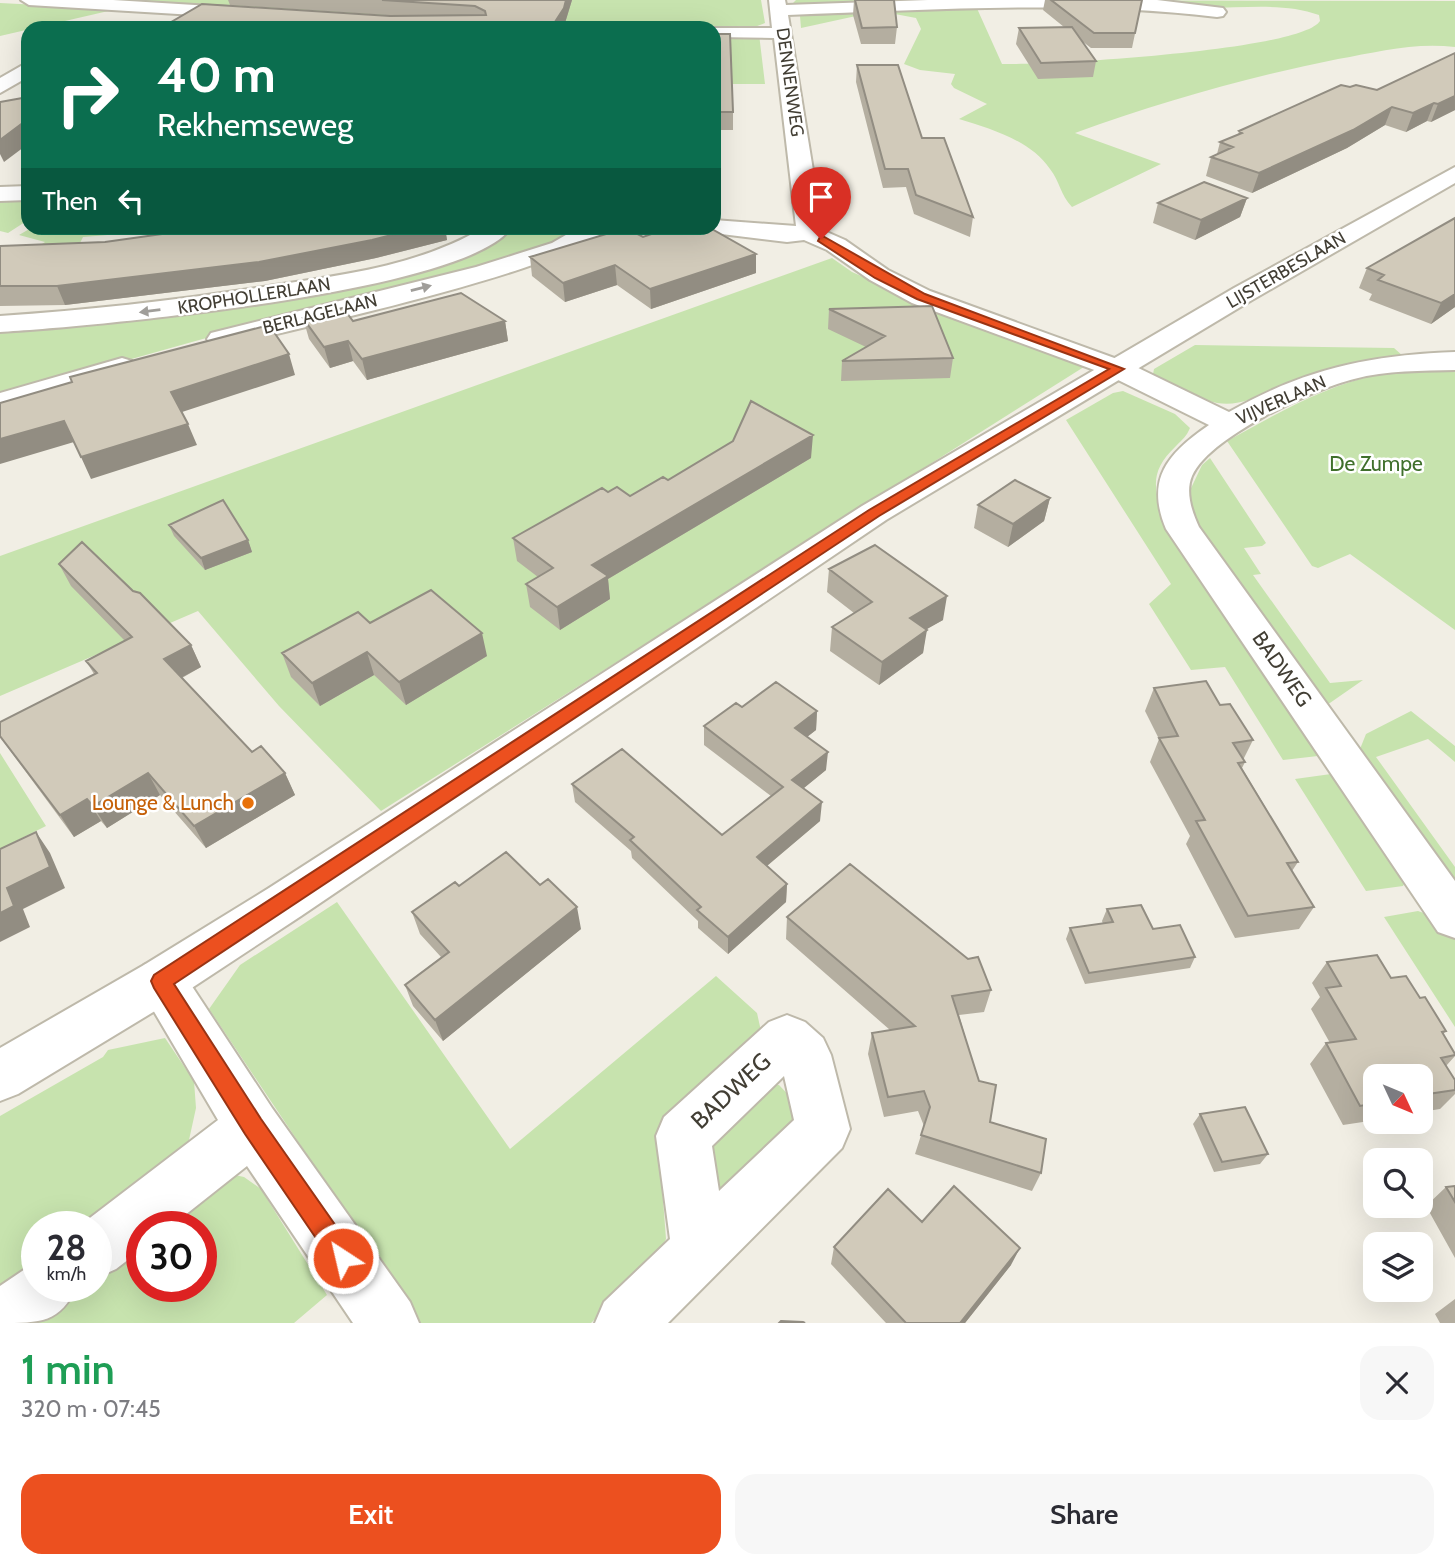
<!DOCTYPE html>
<html lang="en">
<head>
<meta charset="utf-8">
<style>
  :root { --surface:#fff; --page:#f7f7f7; --text:#2b2b33; --muted:#7c7c81; --accent:#ec501f }
  body { margin:0; font-family:Cabin,sans-serif; background:var(--page); color:var(--text); height:100vh; display:flex; flex-direction:column; font-size:26px; white-space:nowrap }
  * { box-sizing:border-box; margin:0 }
  p { font-size:23px; color:var(--muted) }
  .icon { flex:none; width:38px; height:38px; fill:none; stroke:currentColor; stroke-width:2; stroke-linecap:round; stroke-linejoin:round }
  .map { position:relative; height:1323px; overflow:hidden }
  .drawer { display:flex; flex-direction:column; background:var(--surface); flex:1 }
  .drawer>* { flex:none }
  .top-card { position:absolute; left:21px; top:21px; width:700px; height:214px; border-radius:21px; box-shadow:0 7px 28px #0002; background:#0b6e4f; color:#fff; overflow:hidden }
  .needle { width:46px; rotate:134deg }
  .fabs { position:absolute; left:1363px; top:1064px; display:grid; gap:14px }
  .fabs a { display:grid; place-items:center; width:70px; height:70px; border-radius:14px; background:var(--surface); box-shadow:0 7px 28px #0002; font-size:35px }
  .speed { position:absolute; left:21px; top:1211px; display:flex; gap:14px; font-size:35px; font-weight:700; text-align:center }
  .speed>* { display:grid; place-content:center; width:91px; height:91px; border-radius:50%; background:var(--surface); box-shadow:0 7px 28px #0002; line-height:1 }
  .speed small { font-size:18px; font-weight:400 }
  .speed .limit { border:10px solid #d22; background:#fff; color:#111 }
  .pin { position:absolute; display:grid; place-items:center; width:60px; height:60px; color:#fff; margin:-72px -30px; border-radius:50% 50% 50% 0; rotate:-45deg; box-shadow:0 0 7px #0007 }
  .pin .icon { rotate:45deg }
  .me { position:absolute; width:77px; margin:-38px; rotate:325deg; stroke-linejoin:round; filter:drop-shadow(0 0 5px #0008) }
  .turn { display:flex; align-items:center; gap:24px; height:147px; padding:0 21px; font-size:32px }
  .turn .icon { width:91px; height:91px; stroke-width:2.5 }
  .turn b { display:block; font-size:49px; line-height:60px }
  .then { display:flex; align-items:center; height:66px; padding:0 21px; background:#0003; gap:14px; font-size:26px }
  .round { display:grid; place-items:center; flex:none; width:74px; height:74px; border-radius:21px; background:var(--page) }
  .head { display:flex; align-items:center; justify-content:space-between; height:119px; padding:0 21px }
  h1 { font-size:42px; font-weight:600; line-height:52px; color:#1e9e55 }
  .cta { display:flex; gap:14px; margin-top:auto; padding:14px 21px }
  .cta a { flex:1; height:80px; border-radius:21px; background:var(--accent); color:#fff; font-size:28px; font-weight:600; line-height:80px; text-align:center }
  .cta a+a { background:var(--page); color:var(--text) }
  .map>svg:first-child { display:block }
  .green { fill:#c7e3ae }
  .lines { fill:none; stroke-linecap:round; stroke-linejoin:round }
  .minor-casing { stroke:#beb9aa; stroke-width:4 }
  .tertiary-casing { stroke:#beb9aa; stroke-width:4 }
  .minor { fill:#fff; fill-rule:evenodd }
  .tertiary { fill:#fff; fill-rule:evenodd }
  .wall { fill:#b4aea0 }
  .shaded-wall { fill:#928d82 }
  .building { fill:#d1caba; stroke:#928d82; stroke-width:2 }
  .oneway { fill:#a09e9a }
  .route { fill:#ec501f; stroke:#993414; stroke-width:2 }
  .food-dot { fill:#e8710a; stroke:#fff; stroke-width:2.5 }
  .labels { text-anchor:middle; stroke-width:5; stroke-linejoin:round; paint-order:stroke }
  .far-street-label { font-size:18px; fill:#423e34; stroke:#fff }
  .park-label { font-size:21px; fill:#40702c; stroke:#fff }
  .street-label { font-size:21px; fill:#423e34; stroke:#fff }
  .food-label { font-size:21px; fill:#c56008; stroke:#fff; text-anchor:end }
  .near-street-label { font-size:24px; fill:#423e34; stroke:#fff }
</style>
</head>
<body>
<div class="map">
<svg width="1455" height="1323" viewBox="0 0 1455 1323">
  <rect width="100%" height="100%" fill="#f1eee4"/>
  <path class="green" d="M85,0h676l4,23 -16,6 -242,-5z
    M796,0l659,1v46c-40,-5 -78,5 -117,12 -90,18 -177,43 -263,74l86,31 -89,43c-12,-13 -12,-25 -22,-38 -20,-29 -59,-40 -91,-50l28,-15 -33,-16 -3,-4 4,-10 -35,-4 -16,-6 17,-35 -5,-11 -37,-7 -78,17 -1,-12 175,-12 27,60c45,1 299,-13 318,-43l-1,-6c-41,-15 -91,-4 -135,-8 -125,-7 -247,-3 -372,2l-21,-4z
    M0,3l117,6 -117,27z
    M714,34h45l6,50h-51z
    M0,198h28v22l-20,13 -8,-2z
    M31,228h171v8l-9,1v-9l-110,9 -5,10 -42,1 9,-6 -26,-7z
    M511,228h71c-69,40 -171,56 -249,76 -111,28 -222,61 -333,93v-66l150,-13 338,-75z
    M832,258l20,14 50,22 185,71 -706,446 -102,-105 -81,-95 -198,85v-140z
    M1195,345l199,3 9,8c-36,4 -70,13 -105,24 -28,8 -51,28 -81,23 -22,-4 -44,-19 -64,-29l1,-5z
    M1455,365v265l-105,-76 -32,14 -6,-2 -85,-125c49,-27 97,-55 153,-67 24,-6 50,-6 75,-9z
    M1123,391l52,23 15,14c-4,9 -7,11 -14,18 -26,25 -23,41 -12,72l159,229 -5,9 -35,4 -58,-93 -34,3 -42,-66 22,-20 -105,-164 47,-27z
    M1210,458l56,85 -4,3 -18,2 17,26 -8,1 77,108 33,-3 -36,25 -135,-178 -8,-24 18,-38z
    M1411,711l44,35v16l-27,-23 -52,18 79,110v24l-93,-131 -2,-11 6,-15z
    M0,753l46,73 -46,23z
    M1331,774l17,9 61,91 -6,12 -37,5 -71,-112z
    M337,902l173,247 206,-173 41,37 6,27 -105,94 8,105 -12,24 -63,60h-171l-211,-314 31,-44z
    M1418,911l23,8 14,20v88l-71,-110z
    M165,1038l29,43 2,27 -7,32 -13,23 -80,64h-59v47l-37,28v-186l103,-59 5,-7z
    M760,1085h19l21,22 2,17 -92,90 -14,-69z
    M230,1174l14,3 17,12 66,106 -33,28h-263c25,-31 24,-37 65,-37v-21l46,-34v55h59v-59h-53z"/>
  <g class="lines">
    <g class="minor-casing">
      <path id="minor" d="M21,0h92l131,8 9,5 -9,5 -215,-13z
        M769,0h16l1,5 142,-5h229l66,8 3,4 -3,4 -6,1c-142,-17 -287,-7 -429,-2l33,205 -1,9 25,11 43,30 42,21 198,72 101,49c75,-43 141,-57 226,-60v18c-33,1 -68,0 -101,9 -41,10 -145,58 -162,97 -7,16 0,36 7,51l256,354v57l-17,-6 -272,-403c-21,-50 2,-76 43,-104l-101,-50 -196,-72 -42,-23 -43,-30 -23,-10 -17,2 -82,-10 -3,-4h12v-8l82,6 -22,-188 -60,-1v-9h-5h63z
        M28,62v15l-28,16v-15z
        M28,186v14l-28,1v-14z
        M483,228h28c-45,65 -424,99 -511,104v-16c90,-6 180,-16 269,-30 74,-11 149,-20 214,-58z
        M578,228h29c-27,39 -324,104 -386,119l-10,-2 -4,-6 4,-6 265,-66 76,-24z
        M122,358l10,3 4,6 -4,6 -132,38v-18z
        M161,959l17,6 94,143 138,194 9,21h-66l-106,-157 -77,61h-28v22l-26,20 -20,9v-51h-18l140,-107 -82,-139 8,-16z
        M787,1015l18,7 18,16 8,17 19,74 -8,19 -174,175h-73l9,-21 66,-63 -14,-103 8,-19 105,-95zM784,1076l10,44 -75,71 -7,-45z
        M37,1261v25h40c-17,37 -36,37 -77,37v-37z"/>
    </g>
    <g class="tertiary-casing">
      <path id="tertiary" d="M1455,167v16l-203,117 -366,220 -585,396 -123,81 -160,97 -18,7v-53l144,-83 125,-77 593,-382 372,-218z"/>
    </g>
    <use href="#minor" class="minor"/>
    <use href="#tertiary" class="tertiary"/>
  </g>
  <path class="wall" d="M228,0h344l-7,23 -175,-7h11l-171,-11z
    M854,0l43,27 -2,17h-34l-8,-29z
    M1045,0h97l-10,48h-41l-9,-7 14,20 -3,16 -55,2 -22,-35 3,-16 45,-1 -21,-17z
    M714,34l19,78v18h-19z
    M1455,53v57l-24,12 -4,-1 -21,11 -21,-7 -38,23 -95,45 -46,-17 5,-19 6,-3 3,-12 18,-7 1,-4 111,-44 27,3z
    M857,65l65,73 51,79 -3,20 -56,-23 -8,-27 -23,1 -27,-106z
    M1247,198l-7,19 -45,23 -42,-17 5,-20z
    M1455,218v89l-24,17 -62,-24 3,-6 -13,-6 8,-20z
    M205,228h240l2,12 -71,18 -111,23 -200,24 -65,1v-60l105,-4z
    M643,237l113,36 -105,36 -34,-24 -52,17 -33,-26 -2,-19z
    M829,309l124,49 -3,20 -109,3 1,-20 24,-14 -38,-18z
    M303,318l50,3h152l3,20 -141,39 -14,-19 -23,7 -21,-29z
    M811,458l-203,121 2,20 -50,31 -30,-23 -4,-23 12,-7 -21,-16 -4,-23 95,-46 22,4 38,-16z
    M1050,498l-6,23 -36,26 -34,-19 4,-23z
    M169,525l79,15 4,12 -47,18 -31,-34z
    M59,564l74,27 58,54 10,22 -19,11 70,74 33,21 10,22 -89,53 -46,-53 -53,33 -6,-7 -27,16 -74,-100v-15l94,-48 -8,-13 39,-20 -54,-55z
    M829,569l114,51 -17,9 -3,24 -44,32 -49,-34 2,-24 22,-14 -27,-21z
    M370,623l117,33 -81,49 -32,-30 -54,31 -29,-29 -9,-24z
    M1154,688l66,17 33,35 -10,20 2,2 -3,6 56,94 -6,9 22,36 -15,22 -64,9 -49,-94 4,-8 -40,-74 9,-23 -14,-28z
    M742,707l75,4 -1,19 -9,7 19,33 -22,18 16,33 -53,45 20,18 -1,18 -58,52 -30,-26v-7l-66,-63 -1,-7 -56,-49 -3,-18 150,51 49,-39 -67,-51v-19z
    M459,886l122,43 -138,112 -30,-35 -8,-21 36,-28 -21,-23 -8,-22z
    M1107,909l46,20 42,28 -5,11 -105,16 -19,-45 4,-11 33,-4 -1,-3z
    M787,917l204,73 -7,22 -25,3 31,107 51,51 -9,18 -117,-37 9,-28 -6,-15 -34,6 -16,-63 4,-21 18,-3 -104,-91z
    M1327,962l64,16 29,20 26,33 -3,3 12,20v2l-9,10 9,14v14l-15,15 -19,3v-36h-45v44l-33,5 -33,-61 16,-21h4l-19,-34 9,-12 -8,-14z
    M1200,1114l68,40 -8,10 -46,8 -21,-48z
    M1455,1186v72l-29,-52 20,-19z
    M922,1222l89,43 -46,58h-79l-55,-59 3,-17z
    M1455,1299v24h-15l-5,-9z"/>
  <path class="shaded-wall" d="M566,0h6l-7,23 -3,5h-11z
    M1455,96v14l-24,12 7,-18z
    M1434,103l-7,18 -21,11 7,-19z
    M1392,107l-7,18 -38,23 -95,45 7,-20z
    M28,119v25l-24,18 -4,-8v-14z
    M1247,198l-7,19 -45,23 6,-20z
    M419,228h26l2,12 -71,18 -111,23 -200,24 -8,-19z
    M756,254v19l-105,36 -1,-20z
    M615,265l2,20 -52,17 -2,-19z
    M1455,294v13l-24,17 10,-21z
    M505,321l3,20 -141,39 -5,-21z
    M348,341l5,20 -23,7 -6,-21z
    M289,354l6,21 -116,38 -8,-21z
    M64,421l10,21 -74,22v-25z
    M188,424l9,21 -106,34 -10,-22z
    M813,435l-2,23 -203,121 2,20 -50,31 -3,-23 35,-42z
    M1050,498l-6,23 -36,26 5,-23z
    M248,540l4,12 -47,18 -4,-12z
    M947,596l-4,24 -37,21 4,-23z
    M927,630l-4,23 -44,32 3,-23z
    M482,633l5,23 -81,49 -7,-23z
    M191,645l10,22 -26,14 -11,-22z
    M367,652l7,23 -54,31 -8,-23z
    M817,711l-1,19 -22,17 1,-19z
    M828,752l-2,18 -37,30 1,-19z
    M148,773l12,22 -53,33 -14,-22z
    M285,773l10,22 -89,53 -12,-22z
    M87,799l14,22 -27,16 -14,-22z
    M822,802l-2,19 -64,54 1,-18z
    M36,832l14,21 15,35 -42,21 7,18 -30,15v-29l7,-25z
    M787,884l-1,18 -58,52v-17z
    M577,907l4,22 -138,112 -8,-21z
    M1020,1248l-9,17 -46,58h-5z"/>
  <path class="building" d="M382,0h184l-2,8 -13,20h-390l41,-24 188,12 96,-1 -1,-4 -10,-5z
    M855,0h39l3,27 -35,1z
    M1051,0h91l-7,33h-41z
    M1072,27l24,34 -55,2 -22,-35z
    M714,34h16l3,78h-19z
    M1455,53v43l-17,8 -4,-1 -21,10 -21,-6 -39,23 -94,43 -48,-16 22,-10 -13,-5 22,-9 -3,-2 102,-46 9,2 6,-2 21,5z
    M857,65h41l24,73h22l29,79 -57,-22 -8,-26h-23z
    M28,97v22l-28,21v-38z
    M1204,182l43,16 -46,22 -43,-17z
    M1455,218v76l-14,9 -63,-23 6,-5 -17,-7z
    M205,228h214l-47,12 -113,22 -202,24h-57v-40l105,-4z
    M626,228l17,9 26,-9h41l46,26 -106,35 -35,-24 -52,18 -33,-26z
    M461,293l44,28 -143,38 -14,-18 -24,6 -21,-29 40,-10 10,13z
    M932,306l21,52 -111,3 43,-25 -56,-27z
    M269,325l20,29 -118,38 17,32 -107,33 -17,-36 -64,18v-36l72,-21 -2,-5z
    M751,401l62,34 -221,130 16,11 -51,31 -31,-23 27,-16 -40,-30 89,-50 6,4 9,-5 13,9 33,-19 5,3 65,-39z
    M1015,480l35,18 -37,26 -35,-19z
    M223,500l25,40 -47,18 -32,-33z
    M82,542l51,49 7,2 51,52 -27,14 88,93 9,-6 24,27 -91,53 -46,-53 -55,33 -6,-7 -27,16 -60,-79v-14l97,-49 -11,-12 46,-24 -73,-73z
    M875,545l72,51 -37,22 17,12 -45,32 -50,-35 40,-25 -43,-33z
    M431,590l51,43 -83,49 -32,-30 -55,31 -30,-30 76,-41 12,11z
    M1206,681l14,24 10,-1 23,36 -20,3 12,19 -7,1 60,99 -11,1 27,44 -66,9 -52,-95 9,-1 -46,-82 19,-2 -24,-48z
    M776,682l41,29 -22,17 33,24 -36,28 30,22 -65,55 30,27 -59,53 -31,-27 4,-3 -71,-67 4,-3 -62,-53 50,-35 100,86 61,-48 -79,-61 32,-23 6,4z
    M36,832l14,35 -43,21 7,18 -14,7v-64z
    M506,852l34,33 8,-6 29,28 -142,113 -30,-35 44,-33 -37,-40 43,-30 4,4z
    M850,864l118,95 10,-2 13,33 -39,6 27,85 17,4 -6,37 56,17 -5,34 -120,-38 9,-28 -6,-16 -36,6 -16,-64 43,-7 -128,-109z
    M1141,905l12,24 27,-4 15,32 -106,16 -19,-45 43,-6 -6,-13z
    M1377,955l14,23 15,-2 14,22 5,-1 21,34 -4,1 13,22v1l-14,3 14,22v10l-34,5v-19h-45v27l-16,3 -34,-63 30,-4 -30,-51 15,-2 -14,-24z
    M1245,1107l23,47 -46,8 -22,-48z
    M954,1186l66,62 -60,75h-54l-72,-76 54,-58 34,33z
    M1455,1186v16l-9,-15z
    M781,1321l22,1 2,1h-26z"/>
  <defs><path id="oneway-solid" d="M-6-.8H1V-3.2L6.5 0L1 3.2V.8H-6Z" transform="scale(1.75)"/></defs>
  <g class="oneway">
    <use href="#oneway-solid" transform="translate(421 288) rotate(-14)"/>
    <use href="#oneway-solid" transform="translate(150 311) rotate(173)"/>
  </g>
  <path class="route" d="M821,235l104,59 199,75 -245,147 -705,468 87,135 91,130 3,9 -3,8 -9,4 -8,-4 -90,-132 -91,-146 -3,-7 3,-6 715,-465 240,-141 -192,-70 -42,-21 -57,-37z"/>
  <circle class="food-dot" cx="248" cy="803" r="7"/>
  <g class="labels">
    <g class="far-street-label">
      <text transform="translate(790 82) rotate(82)" y="6">DENNENWEG</text>
      <text transform="translate(1286 270) rotate(-30)" y="6">LIJSTERBESLAAN</text>
      <text transform="translate(254 296) rotate(-9)" y="6">KROPHOLLERLAAN</text>
      <text transform="translate(320 314) rotate(-14)" y="6">BERLAGELAAN</text>
      <text transform="translate(1281 400) rotate(-24)" y="6">VIJVERLAAN</text>
    </g>
    <g class="park-label">
      <text x="1376" y="471">De Zumpe</text>
    </g>
    <g class="street-label">
      <text transform="translate(1282 669) rotate(55)" y="7">BADWEG</text>
    </g>
    <g class="food-label">
      <text x="234" y="810">Lounge &amp; Lunch</text>
    </g>
    <g class="near-street-label">
      <text transform="translate(731 1091) rotate(-43)" y="8">BADWEG</text>
    </g>
  </g>
</svg>
<div class="fabs">
<a><svg class="needle" viewBox="-14 -14 28 28"><path d="M0-13l5 13h-10z" fill="#e53935"/><path d="M0 13l5-13h-10z" fill="#7c7c81"/></svg></a>
<a><svg class="icon" aria-label="search" viewBox="0 0 24 24"><circle cx="10" cy="10" r="6"/><path d="M15 15l6 6"/></svg></a>
<a><svg class="icon" aria-label="layers" viewBox="0 0 24 24"><path d="M12 4l9 5-9 5-9-5zM3 14l9 5 9-5"/></svg></a>
</div>
<div class="speed"><div>28<small>km/h</small></div><div class="limit">30</div></div>
<div class="pin" style="left:821px;top:239px;background:#d93025"><svg class="icon" aria-label="arrive" viewBox="0 0 24 24"><path d="M6 21V4h12l-3 4 3 4H6"/></svg></div>
<svg class="me" style="left:343px;top:1258px" viewBox="-20 -20 40 40"><circle r="17" fill="#ec501f" stroke="#fff" stroke-width="3"/><path d="M0-11L8 9 0 5-8 9z" fill="#fff"/></svg>
<div class="top-card">
<div class="turn"><svg class="icon" aria-label="right" viewBox="0 0 24 24"><path d="M7 20v-9h11M14 6l5 5-5 5"/></svg><div><b>40 m</b>Rekhemseweg</div></div>
<div class="then">Then<svg class="icon" aria-label="left" viewBox="0 0 24 24"><path d="M17 20v-9H6M10 6l-5 5 5 5"/></svg></div>
</div>
</div>
<section class="drawer">
<div class="head"><div><h1>1 min</h1><p>320 m · 07:45</p></div><a class="round"><svg class="icon" aria-label="close" viewBox="0 0 24 24"><path d="M6 6l12 12M18 6L6 18"/></svg></a></div>
<div class="cta"><a>Exit</a><a>Share</a></div>
</section>
</body>
</html>
